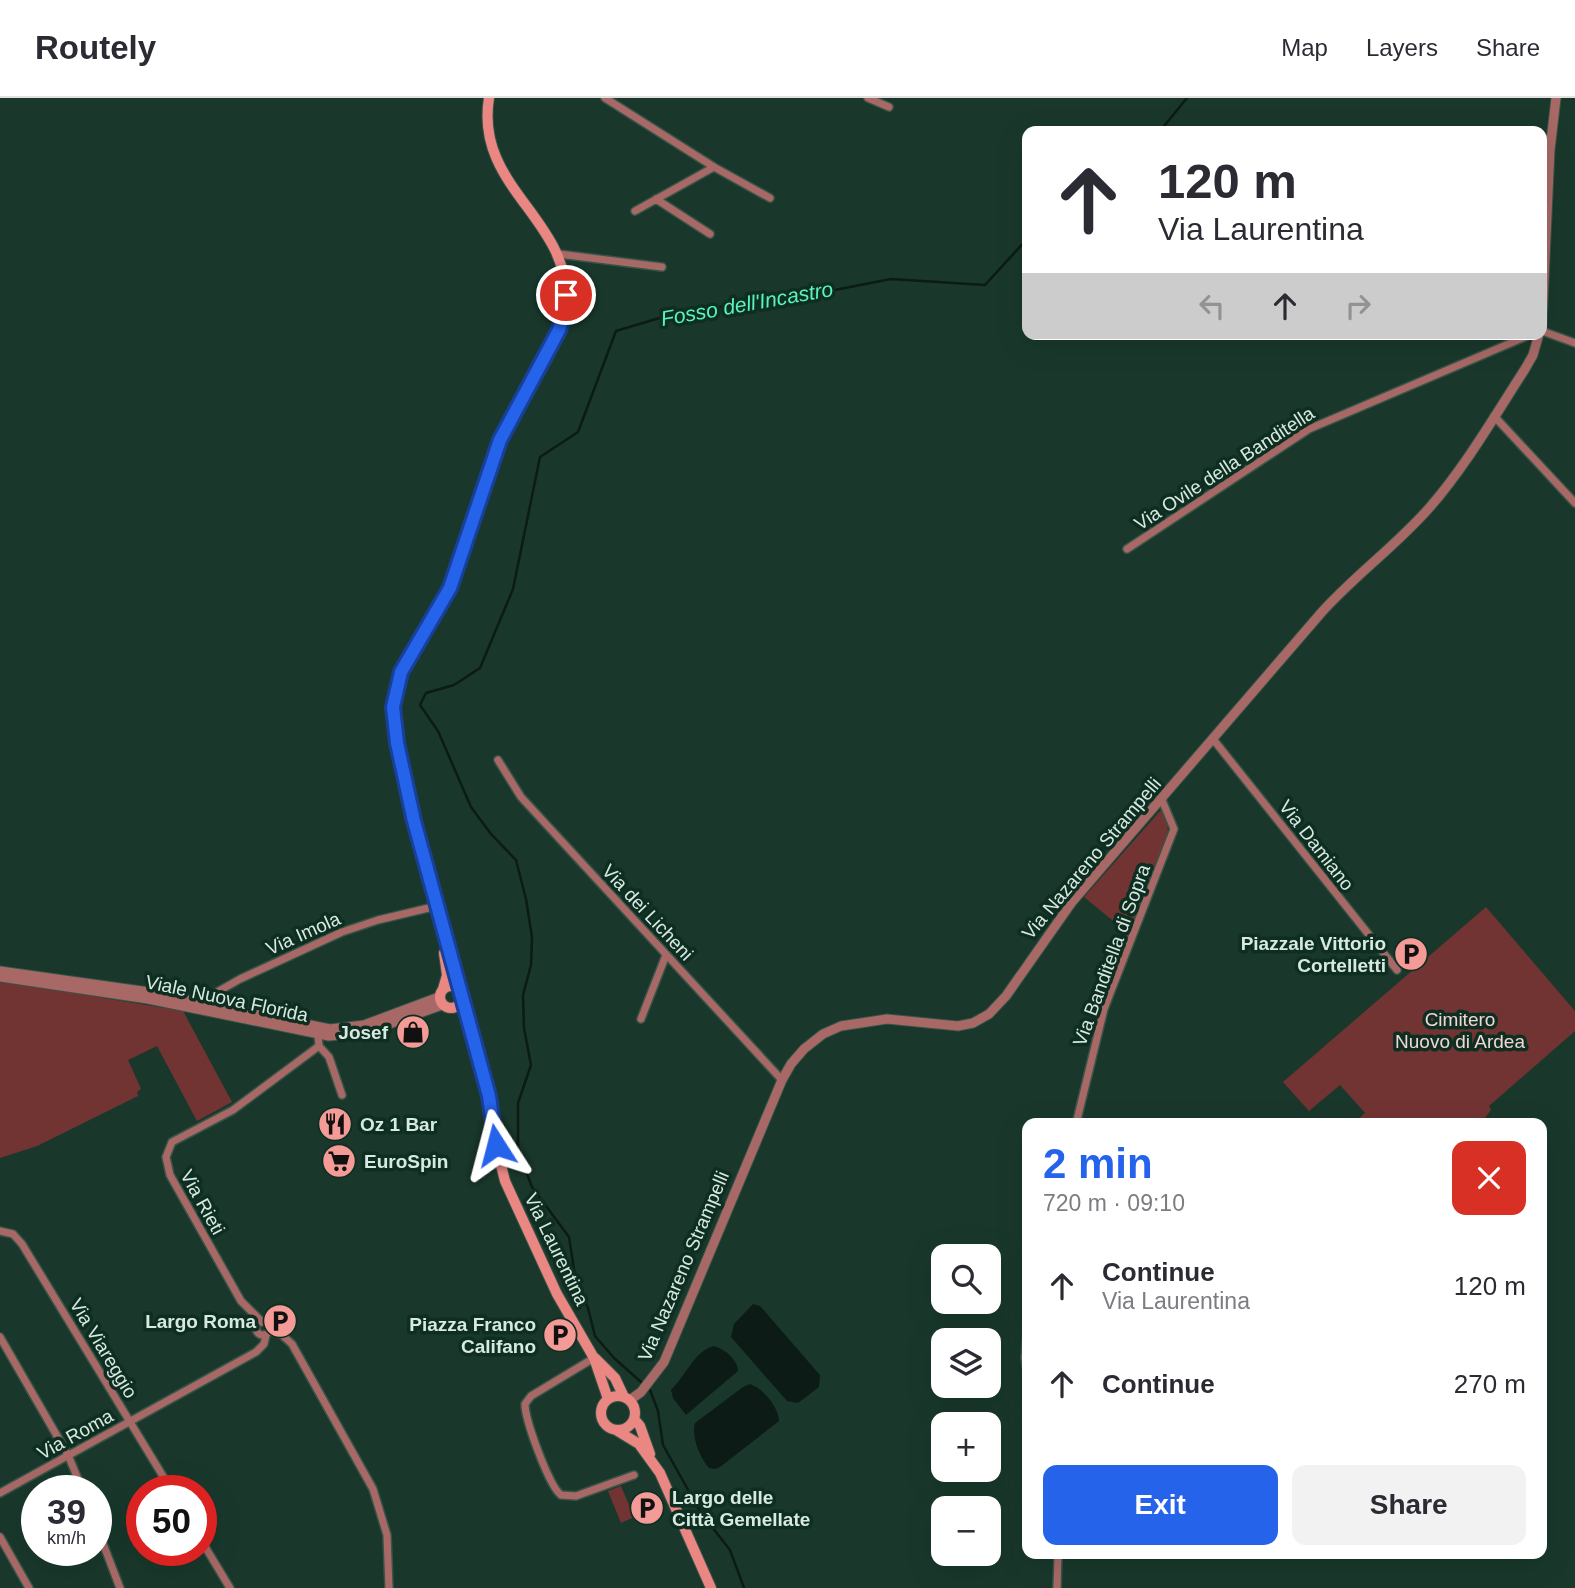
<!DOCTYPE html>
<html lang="en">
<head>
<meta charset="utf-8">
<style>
  :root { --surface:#fff; --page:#f2f2f3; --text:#2b2b33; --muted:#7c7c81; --line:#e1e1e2; --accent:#2563eb }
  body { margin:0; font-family:Arial,sans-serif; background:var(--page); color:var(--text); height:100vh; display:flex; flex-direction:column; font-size:26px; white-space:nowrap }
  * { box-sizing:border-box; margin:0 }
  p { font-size:23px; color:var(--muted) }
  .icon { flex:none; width:38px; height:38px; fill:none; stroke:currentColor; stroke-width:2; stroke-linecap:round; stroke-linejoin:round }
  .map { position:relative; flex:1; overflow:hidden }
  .panel { position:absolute; left:1022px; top:1020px; width:525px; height:441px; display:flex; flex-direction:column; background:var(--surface); border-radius:14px; box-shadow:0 7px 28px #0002 }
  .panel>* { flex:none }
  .guide { position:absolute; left:1022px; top:28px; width:525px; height:214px; border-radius:14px; box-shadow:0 7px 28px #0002; background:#fff; color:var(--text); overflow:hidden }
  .buttons { position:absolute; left:931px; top:1146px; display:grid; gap:14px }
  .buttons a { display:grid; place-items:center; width:70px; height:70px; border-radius:14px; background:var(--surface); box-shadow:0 7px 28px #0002; font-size:35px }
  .speed { position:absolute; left:21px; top:1377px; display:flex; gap:14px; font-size:35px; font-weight:700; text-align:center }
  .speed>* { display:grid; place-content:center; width:91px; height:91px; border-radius:50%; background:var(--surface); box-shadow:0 7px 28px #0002; line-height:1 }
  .speed small { font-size:18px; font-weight:400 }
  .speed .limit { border:10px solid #d22; background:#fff; color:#111 }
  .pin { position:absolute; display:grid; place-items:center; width:60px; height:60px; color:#fff; margin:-30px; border:4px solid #fff; border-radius:50%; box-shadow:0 2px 7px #0007 }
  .me { position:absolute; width:77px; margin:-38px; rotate:351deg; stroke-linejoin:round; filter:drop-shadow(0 0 5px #0008) }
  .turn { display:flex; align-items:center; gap:24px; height:147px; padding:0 21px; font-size:32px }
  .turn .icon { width:91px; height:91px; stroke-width:2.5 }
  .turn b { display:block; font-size:49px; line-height:60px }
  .lanes { display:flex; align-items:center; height:66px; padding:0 21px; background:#0003; justify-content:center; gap:35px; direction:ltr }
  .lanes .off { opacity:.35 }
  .round { display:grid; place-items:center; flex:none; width:74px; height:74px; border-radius:14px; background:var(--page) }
  .summary { display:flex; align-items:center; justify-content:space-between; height:119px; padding:0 21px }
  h1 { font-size:42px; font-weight:700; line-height:52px; color:var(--accent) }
  .primary-button { display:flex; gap:14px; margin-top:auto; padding:14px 21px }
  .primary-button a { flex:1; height:80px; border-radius:14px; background:var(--accent); color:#fff; font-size:28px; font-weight:700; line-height:80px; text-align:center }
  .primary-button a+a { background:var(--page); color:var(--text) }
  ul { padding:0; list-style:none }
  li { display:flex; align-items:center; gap:21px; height:98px; padding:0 21px }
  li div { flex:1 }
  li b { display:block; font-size:26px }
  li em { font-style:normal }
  header { display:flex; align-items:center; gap:42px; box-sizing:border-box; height:98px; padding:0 35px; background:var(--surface); border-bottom:2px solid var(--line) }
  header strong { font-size:33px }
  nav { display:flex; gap:38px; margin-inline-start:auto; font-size:24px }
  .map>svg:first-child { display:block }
  .green { fill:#723433 }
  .water { fill:#0c1b15 }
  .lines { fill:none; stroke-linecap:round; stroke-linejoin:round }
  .stream { stroke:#0c1b15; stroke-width:2.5 }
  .minor-casing { stroke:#375448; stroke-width:10 }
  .tertiary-casing { stroke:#375448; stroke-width:11 }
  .secondary-casing { stroke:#375448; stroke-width:12 }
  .minor { stroke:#a86966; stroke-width:7 }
  .tertiary { stroke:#a86966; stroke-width:9 }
  .secondary { stroke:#eb8783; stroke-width:10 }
  .route-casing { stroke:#184099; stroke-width:18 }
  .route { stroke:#2563eb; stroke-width:12 }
  .labels { text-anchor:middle; stroke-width:7; stroke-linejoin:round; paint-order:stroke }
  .street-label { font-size:19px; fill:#d7e9e0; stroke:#0e2e22 }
  .poi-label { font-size:19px; font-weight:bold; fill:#d7e9e0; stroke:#0e2e22; text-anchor:end }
  .park-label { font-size:19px; fill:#f1d6d4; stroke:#0e2e22 }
  .water-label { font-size:21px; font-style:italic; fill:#5af3bb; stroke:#0e2e22 }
</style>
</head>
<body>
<header>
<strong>Routely</strong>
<nav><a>Map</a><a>Layers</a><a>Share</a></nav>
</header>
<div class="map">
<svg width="1575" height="1490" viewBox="0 0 1575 1490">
  <rect width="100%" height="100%" fill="#19382b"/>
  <path class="green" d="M1161,712l6,12 1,11 -41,104 -6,-3 2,-5 -39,-32z
    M1486,809l89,104v20l-86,75 2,4 -10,13h-127l11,-10 -25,-28 -31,26 -26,-29z
    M0,883l183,30 49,91 -35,19 -40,-75 -29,14 13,29 -4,3 1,4 -101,50 -37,12z
    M621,1388l13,31 -13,6 -13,-32z"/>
  <path class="water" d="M753,1206l7,2 60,69 -1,12 -21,16 -11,-2 -56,-64 3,-13z
    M714,1248c11,3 24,14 24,25l-52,44 -13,-17 -2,-8c14,-13 24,-40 43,-44z
    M750,1286c13,4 29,24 29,37l-59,46 -5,2 -6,-1c-9,-10 -18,-32 -14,-45l48,-36z"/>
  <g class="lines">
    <path class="stream" d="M1160,33l27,-33
      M744,1490l-14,-38 -29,-37 -38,-68 -5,-34 -8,-21 -36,-32 -19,-22 -7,-28 -12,-26 -7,-45 -37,-50 -14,-37v-47l13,-38 -7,-37 -1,-33 8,-30 1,-28 -6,-38 -10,-39 -25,-26 -20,-27 -33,-76 -18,-26 6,-12 28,-8 26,-17 33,-79 27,-132 38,-25 38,-101 60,-18 133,-18 82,-16 94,6 42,-46"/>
    <g class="minor-casing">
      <path id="minor" d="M605,0l109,69 56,31
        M868,0l21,9
        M656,101l54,35
        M635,113l79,-44
        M559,156l103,13
        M1542,233l33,12
        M1494,318l81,87
        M1127,451l182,-120 223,-95
        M1213,641l184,231
        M498,662l23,37 261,283
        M196,906l44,-25 102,-47 36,-12 59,-14
        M641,921l25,-64
        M319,948l10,11 13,38
        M1076,1026l28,-115 70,-180 -12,-29
        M0,1133l13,3 9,10 150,247
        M256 1230a7 7 0 1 1 14 0a7 7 0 1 1-14 0Z
        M262,1224l-21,-21 -71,-126 -4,-18 6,-15 61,-32 86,-64 -1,-11
        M270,1232l12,5 10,9 81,145 14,46 2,53
        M1027,1237l-2,23 2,12
        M0,1239l68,118 15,36
        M594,1260l-63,38 -6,8c0,16 24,82 36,91l15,1 58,-21
        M0,1395l256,-141 8,-8 2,-9
        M96,1427l24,63
        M0,1439l29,51
        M201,1442l29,48
        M1057,1490l1,-34"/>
    </g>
    <g class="tertiary-casing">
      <path id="tertiary" d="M1542,226l8,-174 6,-52
        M0,873l149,21 181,37 34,-4 75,-28
        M0,879l148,22 181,37 35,-3 78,-28
        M630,1302l11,-8 23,-30 118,-282 9,-16 13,-15 19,-15 18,-8 46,-7 71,7 15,-3 16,-9 17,-18 66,-94 249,-289c34,-38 76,-68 109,-106 35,-40 66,-93 95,-138l8,-14 6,-21"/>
    </g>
    <g class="secondary-casing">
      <path id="secondary" d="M440 899a11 11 0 1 1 22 0a11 11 0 1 1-22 0Z
        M443,891l4,-14 -3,-22
        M460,892c-17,-68 -38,-136 -54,-205 -6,-27 -15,-56 -12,-84 5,-42 40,-74 56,-113 19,-43 27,-92 45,-136 19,-45 66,-100 70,-147 9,-85 -91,-116 -76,-207
        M462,903l27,95 7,49 9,36 52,113 37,64 14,41
        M595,1260l20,20 9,19
        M601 1315a17 17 0 1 1 34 0a17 17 0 1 1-34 0Z
        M634,1321l6,7 10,28
        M616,1332l23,14 21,29 51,115"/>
    </g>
    <use href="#minor" class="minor"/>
    <use href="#tertiary" class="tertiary"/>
    <use href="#secondary" class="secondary"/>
  </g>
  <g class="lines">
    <g class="route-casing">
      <path id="route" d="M496,1047l-7,-49 -75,-275 -17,-78 -4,-36 8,-35 49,-84 50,-148 59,-110 4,-13 3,-22"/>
    </g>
    <use href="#route" class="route"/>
  </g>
  <defs>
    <g id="parking-disc" transform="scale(1.75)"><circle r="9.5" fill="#f59b97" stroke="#0e2e22"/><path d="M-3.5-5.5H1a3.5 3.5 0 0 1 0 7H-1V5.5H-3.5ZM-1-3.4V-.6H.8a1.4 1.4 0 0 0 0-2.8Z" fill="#111"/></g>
    <g id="shop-disc" transform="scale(1.75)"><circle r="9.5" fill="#f59b97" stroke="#0e2e22"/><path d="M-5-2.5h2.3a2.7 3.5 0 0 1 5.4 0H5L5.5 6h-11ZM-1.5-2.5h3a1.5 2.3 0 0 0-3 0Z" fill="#111"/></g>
    <g id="restaurant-disc" transform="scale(1.75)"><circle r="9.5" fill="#f59b97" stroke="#0e2e22"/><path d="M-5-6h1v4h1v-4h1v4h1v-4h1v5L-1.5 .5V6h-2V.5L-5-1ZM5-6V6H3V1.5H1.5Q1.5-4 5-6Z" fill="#111"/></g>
    <g id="supermarket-disc" transform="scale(1.75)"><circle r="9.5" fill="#f59b97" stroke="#0e2e22"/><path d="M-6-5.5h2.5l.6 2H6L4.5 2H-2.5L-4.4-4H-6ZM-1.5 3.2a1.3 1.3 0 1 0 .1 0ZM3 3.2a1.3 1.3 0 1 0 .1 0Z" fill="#111"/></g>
  </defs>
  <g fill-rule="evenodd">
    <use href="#parking-disc" x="1411" y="856"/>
    <use href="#shop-disc" x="413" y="934"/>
    <use href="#restaurant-disc" x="335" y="1026"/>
    <use href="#supermarket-disc" x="339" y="1063"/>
    <use href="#parking-disc" x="280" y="1223"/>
    <use href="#parking-disc" x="560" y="1237"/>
    <use href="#parking-disc" x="647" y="1410"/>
  </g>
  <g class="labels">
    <g class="street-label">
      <text transform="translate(1224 370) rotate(-33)" y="7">Via Ovile della Banditella</text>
      <text transform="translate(1317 747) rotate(52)" y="7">Via Damiano</text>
      <text transform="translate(1091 760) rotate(-50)" y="7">Via Nazareno Strampelli</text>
      <text transform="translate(648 814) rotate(47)" y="7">Via dei Licheni</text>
      <text transform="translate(303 835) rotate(-24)" y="7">Via Imola</text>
      <text transform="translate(1111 857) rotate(-70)" y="7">Via Banditella di Sopra</text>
      <text transform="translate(227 900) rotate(12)" y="7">Viale Nuova Florida</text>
      <text transform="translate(203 1104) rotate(61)" y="7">Via Rieti</text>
      <text transform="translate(557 1151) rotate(64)" y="7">Via Laurentina</text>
      <text transform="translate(683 1168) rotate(-67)" y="7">Via Nazareno Strampelli</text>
      <text transform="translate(104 1250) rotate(59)" y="7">Via Viareggio</text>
      <text transform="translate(75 1336) rotate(-29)" y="7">Via Roma</text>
    </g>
    <g class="poi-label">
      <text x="1386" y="852">Piazzale Vittorio<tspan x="1386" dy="22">Cortelletti</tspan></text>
      <text x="388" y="941">Josef</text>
      <text x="360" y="1033" text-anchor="start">Oz 1 Bar</text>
      <text x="364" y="1070" text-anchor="start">EuroSpin</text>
      <text x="256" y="1230">Largo Roma</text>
      <text x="536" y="1233">Piazza Franco<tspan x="536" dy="22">Califano</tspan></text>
      <text x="672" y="1406" text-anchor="start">Largo delle<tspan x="672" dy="22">Città Gemellate</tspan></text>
    </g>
    <g class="park-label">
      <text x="1460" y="928">Cimitero<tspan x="1460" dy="22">Nuovo di Ardea</tspan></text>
    </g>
    <g class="water-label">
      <text transform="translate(747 206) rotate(-10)" y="7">Fosso dell'Incastro</text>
    </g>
  </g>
</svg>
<div class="buttons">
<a><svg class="icon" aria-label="search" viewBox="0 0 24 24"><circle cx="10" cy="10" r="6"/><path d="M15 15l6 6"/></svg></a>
<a><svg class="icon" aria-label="layers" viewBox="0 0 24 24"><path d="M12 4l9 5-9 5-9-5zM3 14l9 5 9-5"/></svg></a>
<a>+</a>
<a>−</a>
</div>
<div class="speed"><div>39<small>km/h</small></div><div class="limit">50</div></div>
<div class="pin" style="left:566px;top:197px;background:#d93025"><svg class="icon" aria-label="arrive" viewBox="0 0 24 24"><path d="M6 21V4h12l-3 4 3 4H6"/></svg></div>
<svg class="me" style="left:496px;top:1047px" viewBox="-20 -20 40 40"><path d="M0-17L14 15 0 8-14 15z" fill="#2563eb" stroke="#fff" stroke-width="4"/></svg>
<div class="guide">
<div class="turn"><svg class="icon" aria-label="ahead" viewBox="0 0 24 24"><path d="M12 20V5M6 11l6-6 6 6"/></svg><div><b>120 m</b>Via Laurentina</div></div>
<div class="lanes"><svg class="icon off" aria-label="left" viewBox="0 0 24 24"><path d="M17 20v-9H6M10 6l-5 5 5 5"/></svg><svg class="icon" aria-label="ahead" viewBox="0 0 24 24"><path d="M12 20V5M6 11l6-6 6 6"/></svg><svg class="icon off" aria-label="right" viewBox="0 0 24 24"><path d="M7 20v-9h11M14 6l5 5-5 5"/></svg></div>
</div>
<section class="panel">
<div class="summary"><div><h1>2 min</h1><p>720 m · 09:10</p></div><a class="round" style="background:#d93025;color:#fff"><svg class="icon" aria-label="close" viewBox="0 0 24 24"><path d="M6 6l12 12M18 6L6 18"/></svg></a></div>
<ul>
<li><svg class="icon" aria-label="ahead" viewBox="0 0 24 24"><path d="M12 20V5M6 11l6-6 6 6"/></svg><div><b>Continue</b><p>Via Laurentina</p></div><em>120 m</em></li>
<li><svg class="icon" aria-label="ahead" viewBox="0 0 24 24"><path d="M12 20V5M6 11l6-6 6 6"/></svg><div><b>Continue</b></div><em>270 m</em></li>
</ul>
<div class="primary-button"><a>Exit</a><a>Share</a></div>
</section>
</div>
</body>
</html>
